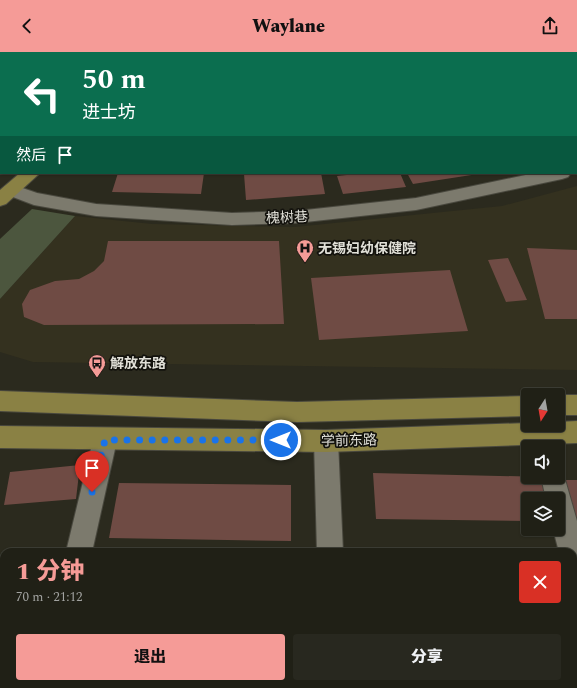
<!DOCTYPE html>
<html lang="zh">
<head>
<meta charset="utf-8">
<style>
  :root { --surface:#202016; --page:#28281f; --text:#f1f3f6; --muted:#a2a3a1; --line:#3d3e35; --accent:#f59b97 }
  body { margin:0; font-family:Spectral,"Noto Sans SC",serif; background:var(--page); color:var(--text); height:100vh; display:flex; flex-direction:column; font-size:15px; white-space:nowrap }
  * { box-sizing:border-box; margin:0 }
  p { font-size:13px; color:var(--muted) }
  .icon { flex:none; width:22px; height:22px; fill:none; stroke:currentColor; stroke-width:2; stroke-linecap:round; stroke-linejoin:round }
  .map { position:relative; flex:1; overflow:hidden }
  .details { position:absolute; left:0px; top:496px; width:577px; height:140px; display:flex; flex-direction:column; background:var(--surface); border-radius:12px 12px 0 0; box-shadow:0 1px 3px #0004,0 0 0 1px var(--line) }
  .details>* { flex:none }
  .guide { position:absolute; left:0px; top:0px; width:577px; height:122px; box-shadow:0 1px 3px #0004,0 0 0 1px var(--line); background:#0b6e4f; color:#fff; overflow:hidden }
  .needle { width:26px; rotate:191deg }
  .buttons { position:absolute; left:521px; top:336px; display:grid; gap:8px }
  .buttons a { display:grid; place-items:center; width:44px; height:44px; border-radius:4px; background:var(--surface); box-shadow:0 1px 3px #0004,0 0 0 1px var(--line); font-size:20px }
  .pin { position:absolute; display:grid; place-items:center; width:34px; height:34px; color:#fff; margin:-41px -17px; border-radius:50% 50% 50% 0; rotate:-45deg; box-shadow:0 0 4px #0007 }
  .pin .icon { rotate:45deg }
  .me { position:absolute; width:44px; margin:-22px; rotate:270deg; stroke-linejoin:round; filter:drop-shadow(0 0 3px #0008) }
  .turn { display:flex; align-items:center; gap:14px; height:84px; padding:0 16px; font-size:18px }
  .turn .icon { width:52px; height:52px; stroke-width:2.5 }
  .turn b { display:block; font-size:28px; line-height:34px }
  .then { display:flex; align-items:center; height:38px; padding:0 16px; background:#0003; gap:8px; font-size:15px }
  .round { display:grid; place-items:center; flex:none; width:42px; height:42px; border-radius:4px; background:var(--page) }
  .head { display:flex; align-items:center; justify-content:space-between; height:68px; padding:0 16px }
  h1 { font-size:24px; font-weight:800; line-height:30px; color:var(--accent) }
  .action { display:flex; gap:8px; margin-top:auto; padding:8px 16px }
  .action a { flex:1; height:46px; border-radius:4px; background:var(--accent); color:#111; font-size:16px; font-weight:800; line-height:46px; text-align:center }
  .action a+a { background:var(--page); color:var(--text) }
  header { display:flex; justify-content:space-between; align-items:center; height:52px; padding:0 16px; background:var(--accent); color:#111; font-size:18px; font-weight:800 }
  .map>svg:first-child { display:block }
  .built { fill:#34311f }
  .green { fill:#4c563e }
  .building { fill:#6f4b44 }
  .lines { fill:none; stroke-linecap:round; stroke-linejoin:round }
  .minor-casing { stroke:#49483e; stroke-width:2 }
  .major-casing { stroke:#49483e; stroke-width:2 }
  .minor { fill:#7c7a6d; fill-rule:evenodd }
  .major { fill:#8a8144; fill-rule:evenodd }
  .route { stroke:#1a73e8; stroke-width:7; stroke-dasharray:0 12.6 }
  .labels { text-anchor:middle; stroke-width:3.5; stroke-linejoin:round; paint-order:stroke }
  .street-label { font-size:14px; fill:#e1e0d8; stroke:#13120d }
  .poi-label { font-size:14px; font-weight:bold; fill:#e1e0d8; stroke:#13120d; text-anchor:start }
</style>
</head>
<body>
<header><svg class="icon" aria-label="back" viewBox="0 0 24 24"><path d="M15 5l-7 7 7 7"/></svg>Waylane<svg class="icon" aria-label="share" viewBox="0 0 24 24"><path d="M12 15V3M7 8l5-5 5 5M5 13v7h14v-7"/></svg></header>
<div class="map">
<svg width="577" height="636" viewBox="0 0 577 636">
  <rect width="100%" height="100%" fill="#2b2a1e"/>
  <path class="built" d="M577,134v184l-544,-8 -33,-10v-53l75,-83 77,8 143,3 207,-21z"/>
  <path class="green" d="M32,157l43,7 -75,83v-60z"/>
  <path class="building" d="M118,121h86l-3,21 -89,-2z
    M260,121h61l4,21 -79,6 -2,-26z
    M366,121h34l6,14 -63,7 -6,-18z
    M407,121h71v1l-65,10z
    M108,189h171l5,83 -240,1 -20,-8 -2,-13 8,-14 25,-9 24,-2 15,-8 10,-10z
    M527,196l50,2v69h-32z
    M508,206l19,42 -21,2 -18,-42z
    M450,218l18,61 -149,9 -8,-62z
    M80,413l-4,34 -72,6 6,-33z
    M373,421l173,4 5,22h-23v22l-152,-2z
    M560,428h17v66z
    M119,431l172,2v56l-182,-3z
    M0,509h4v43l-4,1z
    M573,549h4v66h-4z
    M0,622h4v10h40l-1,4h-43z"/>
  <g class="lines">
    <g class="minor-casing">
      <path id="minor" d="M0,6h1v8h-1z
        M576,18h1v8h-1z
        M535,121h36l-3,4 -6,2 -146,31 -120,13 -64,2 -136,-9 -62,-11 -29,-11 -3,-4 3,-4 6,-2 26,9 59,11 136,9 64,-2 120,-13z
        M105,377l8,3 4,8 -25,112h-26l27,-112 4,-8z
        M326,378l8,3 4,8 5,111h-26l-3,-111 4,-8z
        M558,415l4,2 15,52v63l-4,-1v-31h-14l-6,-23h5v-30h-12l-5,-22h17z
        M35,632h30l-1,4h-30z
        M320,632h30v4h-30z"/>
    </g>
    <g class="major-casing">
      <path id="major" d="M0,109h1v12h-1z
        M20,121h20l-34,31 -6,2v-16z
        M0,339l297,11 231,-6v20l-231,6 -297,-11z
        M558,343h19v20h-19z
        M577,369v22l-251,9 -326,-4v-22l326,4 202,-7v2h30v-3z"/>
    </g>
    <use href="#minor" class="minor"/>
    <use href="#major" class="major"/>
  </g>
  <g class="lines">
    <path class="route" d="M92,440l13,-52h176"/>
  </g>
  <defs>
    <g id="hospital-pin" transform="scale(0.9)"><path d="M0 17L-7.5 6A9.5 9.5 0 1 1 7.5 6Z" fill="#f59b97" stroke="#13120d"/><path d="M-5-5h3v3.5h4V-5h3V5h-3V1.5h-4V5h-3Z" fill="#111"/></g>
    <g id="bus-pin" transform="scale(0.9)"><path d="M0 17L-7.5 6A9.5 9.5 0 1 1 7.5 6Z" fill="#f59b97" stroke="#13120d"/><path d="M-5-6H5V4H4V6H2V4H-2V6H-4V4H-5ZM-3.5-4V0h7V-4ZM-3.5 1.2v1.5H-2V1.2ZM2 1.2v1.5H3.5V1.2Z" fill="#111"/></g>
  </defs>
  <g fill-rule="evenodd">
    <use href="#hospital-pin" x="305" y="196"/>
    <use href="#bus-pin" x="97" y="311"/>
  </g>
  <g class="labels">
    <g class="street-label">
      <text transform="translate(287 165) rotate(-3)" y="5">槐树巷</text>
      <text transform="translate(349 388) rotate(-1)" y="5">学前东路</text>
    </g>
    <g class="poi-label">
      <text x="318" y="201">无锡妇幼保健院</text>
      <text x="110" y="316">解放东路</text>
    </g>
  </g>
</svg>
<div class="buttons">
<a><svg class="needle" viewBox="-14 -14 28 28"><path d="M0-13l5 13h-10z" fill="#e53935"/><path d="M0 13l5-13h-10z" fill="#a2a3a1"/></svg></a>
<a><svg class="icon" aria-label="sound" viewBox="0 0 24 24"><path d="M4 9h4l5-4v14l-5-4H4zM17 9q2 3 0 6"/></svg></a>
<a><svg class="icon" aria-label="layers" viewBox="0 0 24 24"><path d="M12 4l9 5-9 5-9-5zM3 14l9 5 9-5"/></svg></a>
</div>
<div class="pin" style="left:92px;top:440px;background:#d93025"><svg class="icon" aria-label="arrive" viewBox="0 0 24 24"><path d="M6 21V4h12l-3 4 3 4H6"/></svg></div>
<svg class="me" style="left:281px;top:388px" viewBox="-20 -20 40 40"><circle r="17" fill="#1a73e8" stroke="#fff" stroke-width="3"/><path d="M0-11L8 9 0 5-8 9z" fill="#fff"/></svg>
<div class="guide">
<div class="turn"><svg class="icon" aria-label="left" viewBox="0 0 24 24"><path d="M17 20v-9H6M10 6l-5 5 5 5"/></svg><div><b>50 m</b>进士坊</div></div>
<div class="then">然后<svg class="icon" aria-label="arrive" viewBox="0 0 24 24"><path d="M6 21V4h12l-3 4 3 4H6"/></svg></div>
</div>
<section class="details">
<div class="head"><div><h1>1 分钟</h1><p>70 m · 21:12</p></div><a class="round" style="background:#d93025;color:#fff"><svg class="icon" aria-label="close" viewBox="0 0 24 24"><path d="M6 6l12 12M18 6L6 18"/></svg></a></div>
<div class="action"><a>退出</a><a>分享</a></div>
</section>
</div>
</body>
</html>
